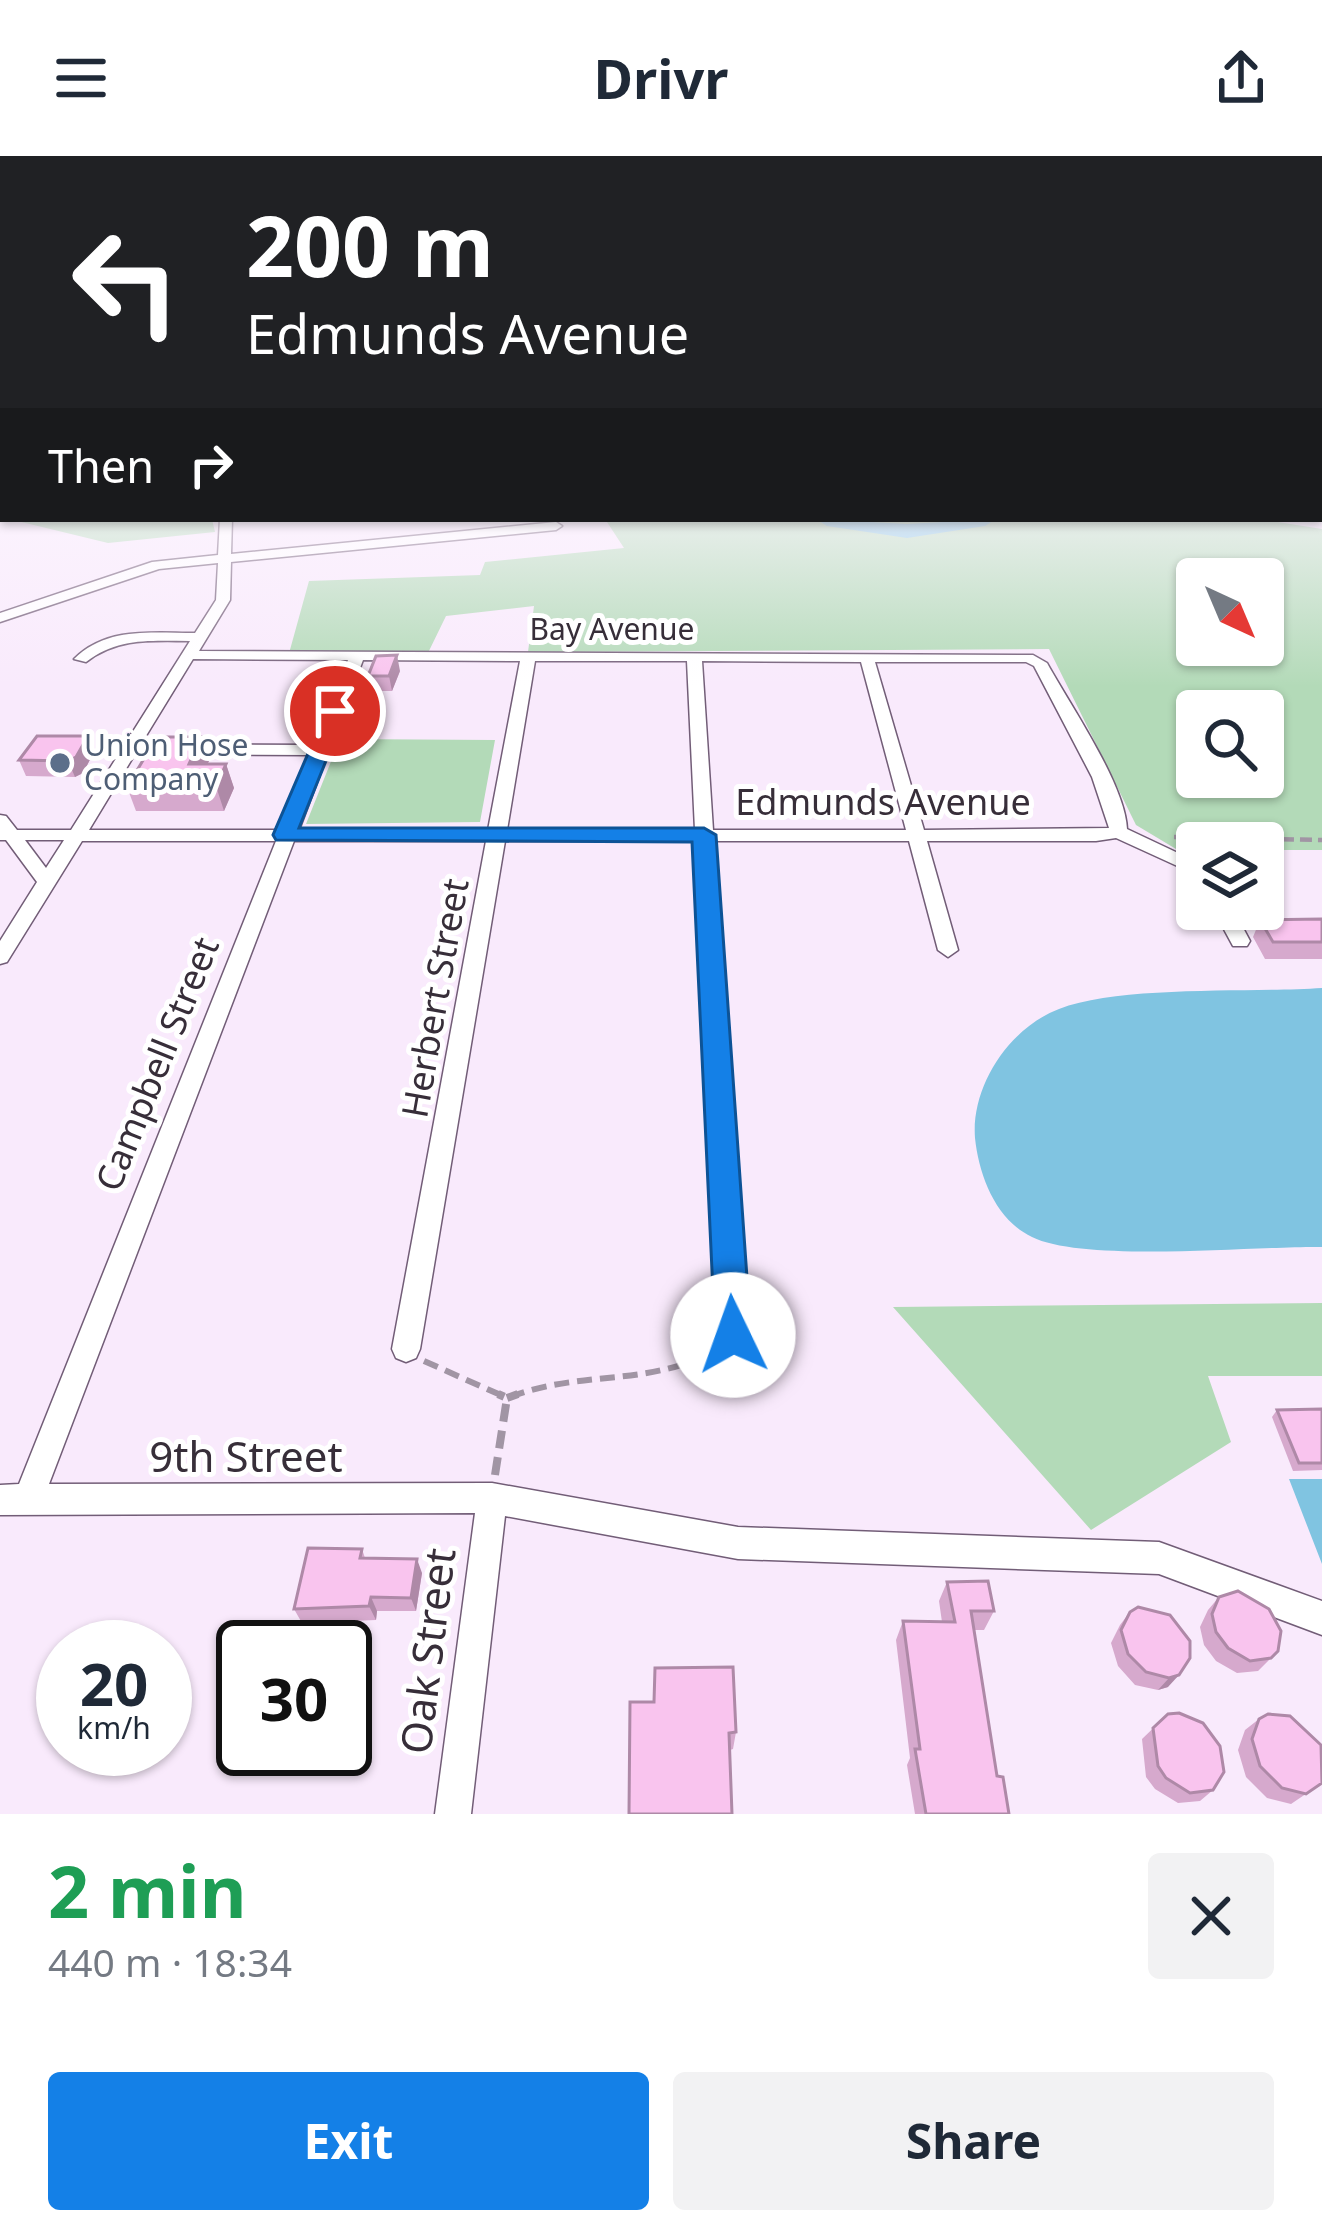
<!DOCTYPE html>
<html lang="en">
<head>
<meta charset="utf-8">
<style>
  :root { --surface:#fff; --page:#f2f2f3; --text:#1f2937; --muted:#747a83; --accent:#1480e7 }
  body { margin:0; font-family:"Noto Sans",sans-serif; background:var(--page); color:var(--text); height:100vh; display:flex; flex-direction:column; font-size:45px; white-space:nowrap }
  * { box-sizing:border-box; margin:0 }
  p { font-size:39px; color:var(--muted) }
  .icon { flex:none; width:66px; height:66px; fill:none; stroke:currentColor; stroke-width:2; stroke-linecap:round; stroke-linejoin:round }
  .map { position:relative; height:1658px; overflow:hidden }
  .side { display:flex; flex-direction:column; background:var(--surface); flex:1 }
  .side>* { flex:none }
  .hud { position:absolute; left:0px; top:0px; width:1323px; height:366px; box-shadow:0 3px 9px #0004; background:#202124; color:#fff; overflow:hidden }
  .needle { width:78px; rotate:136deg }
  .fabs { position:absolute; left:1176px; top:402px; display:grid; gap:24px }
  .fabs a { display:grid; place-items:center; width:108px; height:108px; border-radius:12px; background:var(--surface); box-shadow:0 3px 9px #0004; font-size:60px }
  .speed { position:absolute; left:36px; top:1464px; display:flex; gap:24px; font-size:60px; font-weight:700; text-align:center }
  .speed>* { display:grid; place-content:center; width:156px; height:156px; border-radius:50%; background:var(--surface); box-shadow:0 3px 9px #0004; line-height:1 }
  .speed small { font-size:30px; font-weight:400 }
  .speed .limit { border:6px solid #111; border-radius:18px; background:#fff; color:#111 }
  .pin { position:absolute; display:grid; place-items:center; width:102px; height:102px; color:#fff; margin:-51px; border:6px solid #fff; border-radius:50%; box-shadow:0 3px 12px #0007 }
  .me { position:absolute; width:132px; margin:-66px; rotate:357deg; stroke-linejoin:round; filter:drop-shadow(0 0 9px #0008) }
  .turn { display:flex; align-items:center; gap:42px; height:252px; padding:0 48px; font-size:54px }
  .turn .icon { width:156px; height:156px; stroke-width:2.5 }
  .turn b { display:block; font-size:84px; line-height:102px }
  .then { display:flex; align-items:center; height:114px; padding:0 48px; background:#0003; gap:24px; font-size:45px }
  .round { display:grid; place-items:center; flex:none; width:126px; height:126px; border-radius:12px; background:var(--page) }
  .head { display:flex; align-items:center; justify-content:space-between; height:204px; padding:0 48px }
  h1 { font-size:72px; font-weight:700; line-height:90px; color:#1e9e55 }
  .primary-button { display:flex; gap:24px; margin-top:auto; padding:24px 48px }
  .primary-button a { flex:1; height:138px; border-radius:12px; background:var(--accent); color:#fff; font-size:48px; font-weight:700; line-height:138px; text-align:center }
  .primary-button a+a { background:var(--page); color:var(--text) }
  header { display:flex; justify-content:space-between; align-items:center; height:156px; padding:0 48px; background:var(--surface); font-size:54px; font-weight:700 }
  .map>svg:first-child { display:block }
  .green { fill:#b3dab8; fill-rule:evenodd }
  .water { fill:#80c4e1 }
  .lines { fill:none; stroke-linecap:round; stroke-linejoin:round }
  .river { fill:#80c4e1; fill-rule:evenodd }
  .minor-casing { stroke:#725d77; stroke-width:3 }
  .path-far2 { stroke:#a195a4; stroke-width:4.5; stroke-dasharray:12 6; stroke-linecap:butt }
  .path-far1 { stroke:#a195a4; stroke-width:6; stroke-dasharray:15 8; stroke-linecap:butt }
  .path { stroke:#a195a4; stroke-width:8; stroke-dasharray:18 9; stroke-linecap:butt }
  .minor { fill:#fff; fill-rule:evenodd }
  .wall { fill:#d6a9cd }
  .shaded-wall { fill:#ae89a7 }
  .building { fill:#f9c4ee; stroke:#ae89a7; stroke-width:3 }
  .route { fill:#1480e7; stroke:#0d5396; stroke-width:3 }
  .service-dot { fill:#5c6f8a; stroke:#fff; stroke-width:4.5 }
  .labels { text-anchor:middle; stroke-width:10; stroke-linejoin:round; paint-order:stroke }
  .far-street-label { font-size:30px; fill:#372e39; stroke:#fff }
  .far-service-label { font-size:30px; fill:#4e5e75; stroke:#fff; text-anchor:start }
  .street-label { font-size:36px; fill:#372e39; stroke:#fff }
  .near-street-label { font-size:42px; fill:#372e39; stroke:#fff }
</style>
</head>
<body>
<header><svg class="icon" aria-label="menu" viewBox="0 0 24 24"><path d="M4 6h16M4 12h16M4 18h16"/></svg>Drivr<svg class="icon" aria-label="share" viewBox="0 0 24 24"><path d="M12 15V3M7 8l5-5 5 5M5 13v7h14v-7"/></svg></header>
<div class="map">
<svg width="1322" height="1658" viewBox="0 0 1322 1658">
  <rect width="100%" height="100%" fill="#f9eafc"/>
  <path class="green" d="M9,363h203l3,13 -107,11z
    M605,363h654l63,10v321h-59v-7h-66v6h-21l-40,-24 -87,-176 -521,3 6,-46 -88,10 -20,41h-138l21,-76 171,-6 5,-13 139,-14zM1197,423h66v66h-66zM1197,555h66v66h-66z
    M340,583l155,1 -15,82 -174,2z
    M1322,1147v73h-114l23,66 -140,88 -198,-223z"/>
  <path class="water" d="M1322,832v259c-67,-1 -238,16 -290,-10 -36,-17 -53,-61 -57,-99 -4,-52 34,-110 84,-129 62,-24 192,-16 263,-21z
    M1289,1323h33v85z"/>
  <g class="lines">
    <path class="river" d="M816,363l91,5 89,-5 -11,7 -78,12 -80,-12z"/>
    <g class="minor-casing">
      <path id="minor" d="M220,363h12l-1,35 325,-32 6,4 -6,4 -325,32 -1,38 -31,51 834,4 14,8c23,42 78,121 80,166l70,33v13l-81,-37 -20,3h-169l31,109 -10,7 -10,-7 -29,-109h-195l33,494 -4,9 -10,3 -10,-3 -4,-9 -24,-494h-190l-85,508 -4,9 -10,4 -10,-4 -4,-9 94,-508h-192l-245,643 443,-1 246,44 421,15 163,59v34l-163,-61 -421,-15 -233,-43 -34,298h-36l40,-301 -475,2v-30l19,-1 257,-643h-194l-75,121 -7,2v-23l37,-59 -31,-42h-6v-25l6,1 11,14h54l119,-189c-38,0 -72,-4 -104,21l-12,-3c33,-33 79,-26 121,-26l21,-33 2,-37 -59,6 -159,53v-9l152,-51 66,-7zM193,503l155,1 -34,85 -173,-1zM363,504l157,1 -32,169h-189zM535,505h152l8,169h-188zM702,505l159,1 45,168h-193zM875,506h151l8,4 58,111 17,51 -185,2zM135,598l175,1 -29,75h-192zM25,684h39l-18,28z
        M1213,753h20l17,32 -3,5h-14z"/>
    </g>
    <path class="path-far2" d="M1174,681l148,3"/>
    <path class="path-far1" d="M424,1205l81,36
      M510,1241c70,-27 137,-10 205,-46"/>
    <path class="path" d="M507,1242l11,-4
      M495,1319l12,-77 -9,-4"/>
    <use href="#minor" class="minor"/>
  </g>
  <path class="wall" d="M400,515l-8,20h-22l-2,-15z
    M88,580l6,16 -11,21 -8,4 -49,-1 -7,-16z
    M209,605l-2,3h19l8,24 -10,23h-88l-9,-24z
    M1322,763v40h-57l-12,-22 7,-17z
    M1322,1253v61l-29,1 -21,-54 5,-7z
    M362,1393l3,9 57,15 -6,38h-39l-1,9 -74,3 -8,-14z
    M947,1426l47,29 -10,19h-10l23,146 12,38h-94l-8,-49 3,-7 -14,-118 7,-19 39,1 -3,-21z
    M1219,1441l52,61 -13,13 -21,2 -21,-12 -12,-16 -4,-18 8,-17z
    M1130,1456l40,3 -2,72 -10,3 -23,-5 -17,-19 -7,-23 9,-18z
    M654,1546l82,30 -3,17 -3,1z
    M1168,1558l45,76 -13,11 -22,2 -23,-14 -9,-12 -4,-38z
    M1259,1563l63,64 -31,21 -24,-6 -21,-21 -8,-27 7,-20z"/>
  <path class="shaded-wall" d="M397,499l3,16 -8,20 -3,-15z
    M88,580l6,16 -11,21 -8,4 -7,-16z
    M201,581l8,24 -13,27 -7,-24z
    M226,608l8,24 -10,23 -8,-25z
    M417,1403l5,14 -6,38 -5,-13z
    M371,1441l6,14 -1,9 -7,-14z
    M1179,1519l-11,12 -10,3 11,-12z"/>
  <path class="building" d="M397,499l-8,21h-21l8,-20z
    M37,580h51l-12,21 -8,4 -49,-1z
    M157,581h44l-12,27h37l-10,22 -89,1z
    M1322,763v23h-49l-13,-22z
    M1322,1253v54h-23l-22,-53z
    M308,1392l54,1 -2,9 57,1 -6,39 -40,-1 -2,9 -75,3z
    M988,1425l6,30h-23l26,165 6,1 6,37h-83l-11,-65h5l-17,-128 52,1 -8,-40z
    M1238,1435l31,18 12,22 -3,20 -7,7 -21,3 -22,-13 -12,-16 -4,-18 7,-17z
    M1138,1451l32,8 20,26v17l-11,17 -10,3 -23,-6 -18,-18 -7,-24 9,-18z
    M733,1511l3,65 -7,1 3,81h-103l1,-112h24l1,-34z
    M1179,1557l24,10 17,23 4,26 -11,18 -23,3 -24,-15 -8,-12 -5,-38 15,-14z
    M1268,1558l22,2 31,29 1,38 -16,11 -24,-6 -22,-22 -8,-27 7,-20z"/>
  <linearGradient id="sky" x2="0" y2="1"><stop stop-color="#7ebae5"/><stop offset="0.56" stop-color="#fcf6fe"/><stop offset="1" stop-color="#fcf6fe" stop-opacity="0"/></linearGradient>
  <rect width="1322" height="531" fill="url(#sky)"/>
  <path class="route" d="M328,551l18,4 -47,117h405l12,7 35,500 -6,12 -12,5 -13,-5 -5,-12 -23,-493 -416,-2 -3,-5z"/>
  <circle class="service-dot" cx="60" cy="607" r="12"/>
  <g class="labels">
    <g class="far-street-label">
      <text x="612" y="484">Bay Avenue</text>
    </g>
    <g class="far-service-label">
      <text x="84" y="600">Union Hose<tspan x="84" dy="34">Company</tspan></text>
    </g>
    <g class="street-label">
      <text x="883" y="659">Edmunds Avenue</text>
      <text transform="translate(435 842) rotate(-80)" y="13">Herbert Street</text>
      <text transform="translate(157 908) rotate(-68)" y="13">Campbell Street</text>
    </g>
    <g class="near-street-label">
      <text x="246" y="1316">9th Street</text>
      <text transform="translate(428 1495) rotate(-83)" y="15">Oak Street</text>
    </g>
  </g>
</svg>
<div class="fabs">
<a><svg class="needle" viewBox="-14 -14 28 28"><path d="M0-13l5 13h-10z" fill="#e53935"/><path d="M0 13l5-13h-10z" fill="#747a83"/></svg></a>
<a><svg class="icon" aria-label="search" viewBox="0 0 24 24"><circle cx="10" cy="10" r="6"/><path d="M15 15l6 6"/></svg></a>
<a><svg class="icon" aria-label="layers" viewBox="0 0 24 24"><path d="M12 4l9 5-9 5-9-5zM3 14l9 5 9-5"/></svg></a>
</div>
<div class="speed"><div>20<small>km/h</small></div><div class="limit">30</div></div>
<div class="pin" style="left:335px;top:555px;background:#d93025"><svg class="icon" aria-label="arrive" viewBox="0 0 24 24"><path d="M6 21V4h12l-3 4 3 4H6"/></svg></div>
<svg class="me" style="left:733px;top:1179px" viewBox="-20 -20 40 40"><circle r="19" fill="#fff"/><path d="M0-13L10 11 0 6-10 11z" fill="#1480e7"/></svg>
<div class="hud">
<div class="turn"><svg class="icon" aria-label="left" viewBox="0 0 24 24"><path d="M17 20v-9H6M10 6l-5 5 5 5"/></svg><div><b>200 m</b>Edmunds Avenue</div></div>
<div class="then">Then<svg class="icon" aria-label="right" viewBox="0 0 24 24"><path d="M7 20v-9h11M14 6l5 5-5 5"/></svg></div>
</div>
</div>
<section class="side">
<div class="head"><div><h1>2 min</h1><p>440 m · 18:34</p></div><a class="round"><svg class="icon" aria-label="close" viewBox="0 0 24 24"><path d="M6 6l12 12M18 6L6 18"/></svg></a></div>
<div class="primary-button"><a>Exit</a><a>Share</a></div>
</section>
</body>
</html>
